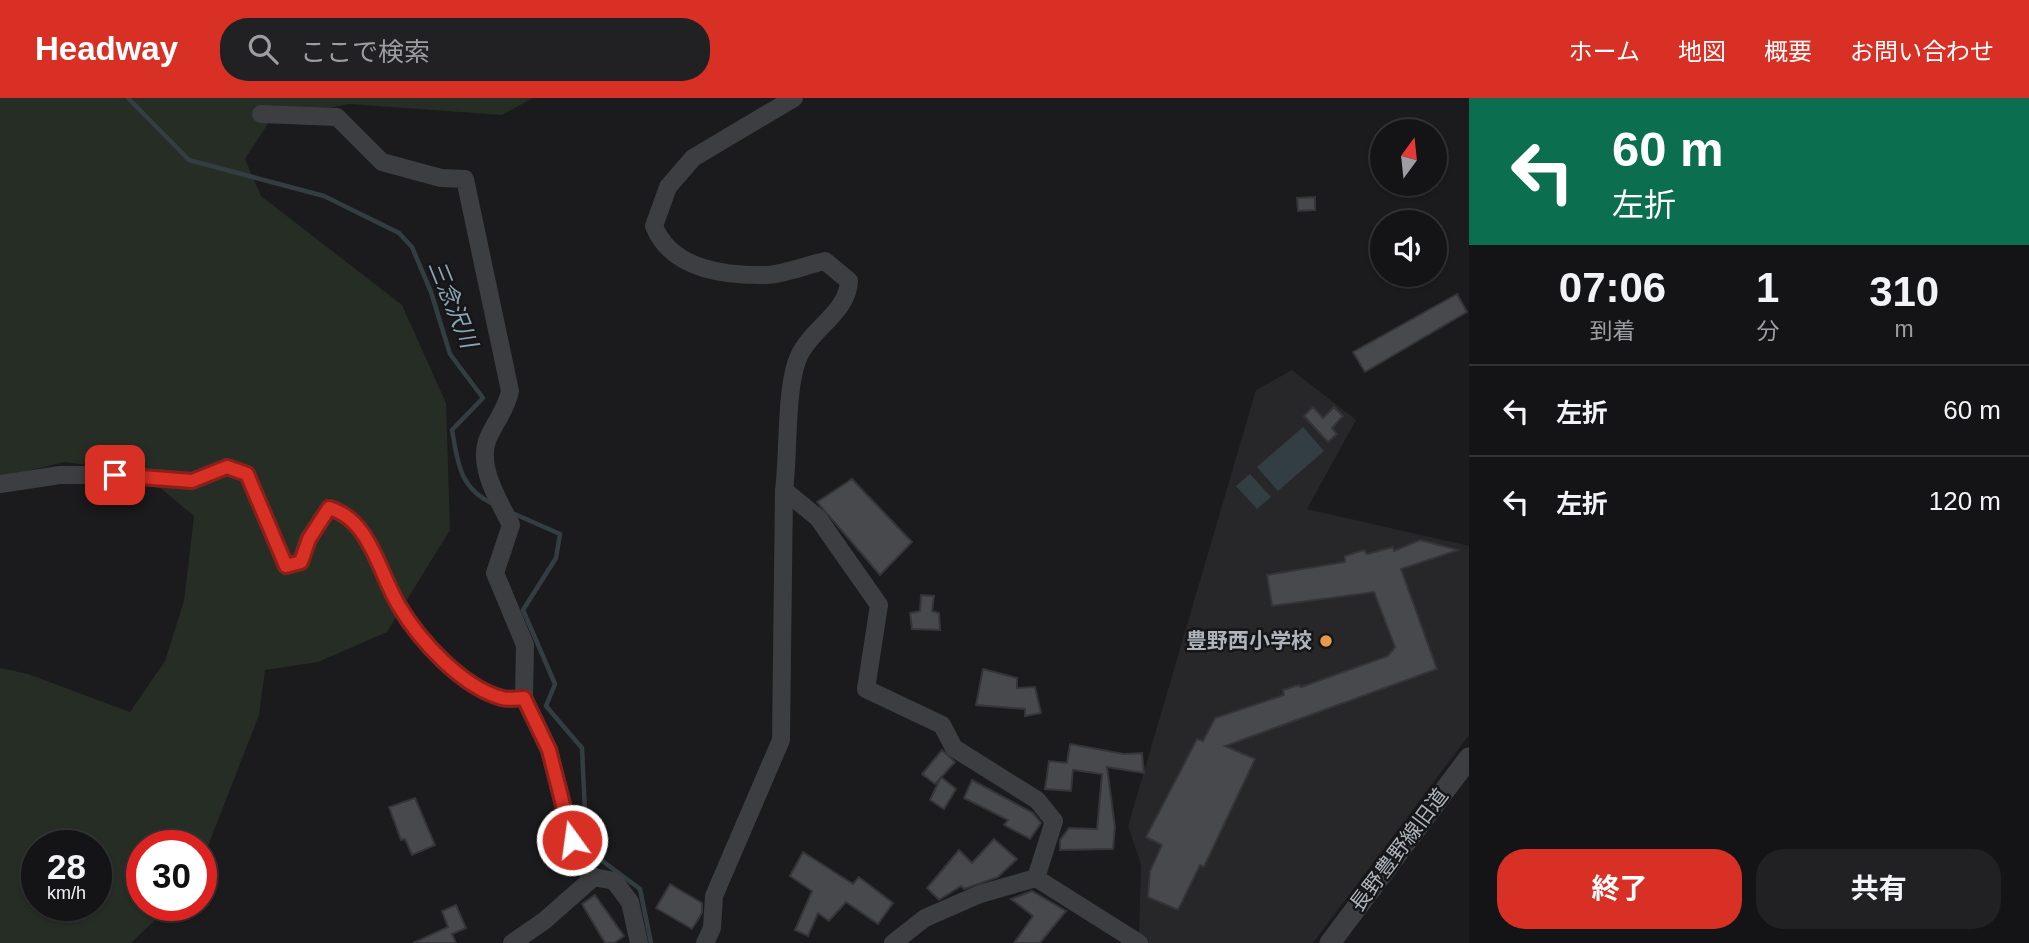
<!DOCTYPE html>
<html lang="ja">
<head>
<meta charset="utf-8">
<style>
  :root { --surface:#141416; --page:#212123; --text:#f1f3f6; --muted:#9d9ea1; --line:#333335; --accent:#d93025 }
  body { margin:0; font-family:Arial,"Noto Sans JP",sans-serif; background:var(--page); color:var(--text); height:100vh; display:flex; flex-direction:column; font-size:26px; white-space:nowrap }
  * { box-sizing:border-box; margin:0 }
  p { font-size:23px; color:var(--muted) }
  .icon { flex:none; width:38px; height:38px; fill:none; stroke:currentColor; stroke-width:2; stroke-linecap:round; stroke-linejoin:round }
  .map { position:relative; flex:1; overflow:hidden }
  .drawer { display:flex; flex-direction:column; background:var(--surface); width:560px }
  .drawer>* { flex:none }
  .guide { background:#0b6e4f; color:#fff; overflow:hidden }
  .needle { width:46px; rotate:15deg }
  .buttons { position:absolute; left:1370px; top:21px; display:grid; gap:14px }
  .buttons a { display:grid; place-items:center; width:77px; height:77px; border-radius:50%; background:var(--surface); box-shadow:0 2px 5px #0004,0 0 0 2px var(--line); font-size:35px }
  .speed { position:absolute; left:21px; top:732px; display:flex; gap:14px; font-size:35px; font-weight:700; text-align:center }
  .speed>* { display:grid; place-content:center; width:91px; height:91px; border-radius:50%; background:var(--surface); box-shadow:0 2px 5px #0004,0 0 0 2px var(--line); line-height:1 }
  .speed small { font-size:18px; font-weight:400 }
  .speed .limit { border:10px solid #d22; background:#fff; color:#111 }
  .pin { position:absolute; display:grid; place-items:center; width:60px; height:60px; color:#fff; margin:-30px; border-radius:14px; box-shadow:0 4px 10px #0006 }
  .me { position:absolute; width:77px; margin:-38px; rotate:346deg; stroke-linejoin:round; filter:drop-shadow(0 0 5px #0008) }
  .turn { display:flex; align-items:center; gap:24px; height:147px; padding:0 28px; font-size:32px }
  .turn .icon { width:91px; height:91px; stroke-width:2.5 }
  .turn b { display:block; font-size:49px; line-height:60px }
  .eta { display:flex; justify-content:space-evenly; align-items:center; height:119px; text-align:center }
  .eta b { font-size:42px; font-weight:700; line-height:49px }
  .button { display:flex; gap:14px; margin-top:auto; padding:14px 28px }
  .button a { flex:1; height:80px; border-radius:28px; background:var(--accent); color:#fff; font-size:28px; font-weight:700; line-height:80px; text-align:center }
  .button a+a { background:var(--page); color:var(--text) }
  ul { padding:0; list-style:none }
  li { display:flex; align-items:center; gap:21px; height:91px; padding:0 28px; border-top:2px solid var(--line) }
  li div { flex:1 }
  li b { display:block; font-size:26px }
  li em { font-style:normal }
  header { display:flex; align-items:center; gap:42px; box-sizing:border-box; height:98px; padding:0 35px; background:var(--accent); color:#fff }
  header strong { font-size:33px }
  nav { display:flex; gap:38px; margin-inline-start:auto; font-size:24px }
  .search { width:490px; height:63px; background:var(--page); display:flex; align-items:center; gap:18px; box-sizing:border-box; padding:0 24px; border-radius:28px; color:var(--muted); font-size:26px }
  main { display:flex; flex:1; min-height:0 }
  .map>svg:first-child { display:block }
  .built { fill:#27272a }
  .green { fill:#252d25; fill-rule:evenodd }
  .water { fill:#333e42 }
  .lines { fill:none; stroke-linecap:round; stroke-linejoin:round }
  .stream { stroke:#333e42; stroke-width:4.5 }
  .building { fill:#48494d; stroke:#353539; stroke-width:2 }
  .minor { stroke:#3c3e41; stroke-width:18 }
  .tertiary { stroke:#3c3e41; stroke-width:21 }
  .route-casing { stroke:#8d1f18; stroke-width:18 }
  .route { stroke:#d93025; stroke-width:12 }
  .poi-dot { fill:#e5994b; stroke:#161618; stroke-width:2.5 }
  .labels { text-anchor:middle; stroke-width:5; stroke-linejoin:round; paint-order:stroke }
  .poi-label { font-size:21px; font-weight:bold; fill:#aeb4bb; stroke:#161618; text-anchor:end }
  .street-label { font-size:21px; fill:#aeb4bb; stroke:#161618 }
  .water-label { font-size:23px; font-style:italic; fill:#89a5b3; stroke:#161618 }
</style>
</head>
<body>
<header>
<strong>Headway</strong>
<div class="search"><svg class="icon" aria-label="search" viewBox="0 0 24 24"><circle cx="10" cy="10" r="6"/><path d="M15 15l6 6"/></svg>ここで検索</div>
<nav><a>ホーム</a><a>地図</a><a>概要</a><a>お問い合わせ</a></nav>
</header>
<main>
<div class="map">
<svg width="1469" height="845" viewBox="0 0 1469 845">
  <rect width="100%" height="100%" fill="#1b1b1d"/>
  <path class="built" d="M1292,272l64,50 -49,89 162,37v189l-156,208h-164l-10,-7 2,-72 -13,-38 128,-436z"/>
  <path class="green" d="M0,0h533l-31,17 -153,-11 -78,15 -26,40 16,37 141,109 44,98 4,127 -63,102 -69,30 -53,8 -6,45 -58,149v-19h-59v60h29l-40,38h-131v-275l28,6 102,38 35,-51 19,-60 10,-85 -54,-45 -76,-9 -64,16zM37,747h59v60h-59z"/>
  <path class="water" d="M1303,329l21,24 -46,40 -21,-24z
    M1250,376l21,23 -14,12 -21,-23z"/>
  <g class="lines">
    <path class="stream" d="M128,0l61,62 135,36 75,37 13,14 19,45 19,62 33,44 -31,32c6,33 7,58 41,74
      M510,414l50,22 -4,24 -33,52 32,74 -9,22 36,42 4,86 11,23 43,32 11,54"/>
  </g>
  <path class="building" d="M1315,99v13l-17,1 -1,-13z
    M1457,196l10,18 -102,60 -12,-20z
    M1313,309l10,11 11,-11 9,9 -11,12 5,6 -9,8 -24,-26z
    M852,381l60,63 -32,33 -63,-73z
    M1420,442l38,10 -57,19 36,100 -212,77 30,13 -51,108 -4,-2 -22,45 -30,-13 2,-26 12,-26 -16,-8 51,-98 6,2 12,-23 69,-23 -1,-5 16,-5 2,2 87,-31 7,-9 -21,-55 -102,14 -5,-31 78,-13v-6l19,-6 3,4 26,-7 1,4z
    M921,497l13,1 -2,15 7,2 1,17 -28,-1 -2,-16 10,-2z
    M983,571l34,9v10l18,-1 6,26 -16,3v-7l-49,-4z
    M1070,646l54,10 18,-1 2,20 -37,-6 8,60 -2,22 -53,1v-10l9,-12 28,1 5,-55 -29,-4 -2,21 -26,-2 4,-28 18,2z
    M942,652l13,12 -20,22 -13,-10z
    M941,679l15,12 -12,20 -14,-9z
    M972,682l61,33 8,10 -11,16 -26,-14 4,-5 -44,-22z
    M415,700l20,47 -23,10 -7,-16 -4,1 -12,-33z
    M994,741l23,20 -19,18 -34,12 -3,-3 -22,14 -12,-12 32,-38 13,13z
    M803,754l50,32 6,-7 34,26 -15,21 -32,-22 -17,19 -11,-8 -10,23 -13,-6 17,-39 -22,-15z
    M670,786l32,19v10l-10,16 -36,-21z
    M1032,793l34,20 -26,32h-26l19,-27 -22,-17z
    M595,797l29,41 -10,7h-9l-23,-39z
    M456,807l10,23 -14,6 4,9h-43l35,-16 -6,-16z"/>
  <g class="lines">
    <path class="minor" d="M261,16l76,3 45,45 59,16 24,1 45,212c-4,20 -16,32 -23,50 -9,27 12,60 24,84l-16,48 30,72 -1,53 25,52 23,90 12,28 10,9 -50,44 -32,22
      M0,386l60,-9h55l77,6 35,-14 20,7 39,92 15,-4 7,-23 21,-31c41,11 50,65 70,98 21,35 63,81 103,92 6,2 15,0 22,0
      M784,392l34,28 61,87 -13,84 76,36 12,23 83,52 17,21 -18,57
      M594,779l20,4 16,21 9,41
      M705,845l7,-15 2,-32 67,-156 3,-250c5,-36 1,-104 15,-134 12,-27 49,-44 50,-75l-24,-20c-18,4 -40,13 -58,14 -42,1 -96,-6 -113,-49l14,-39 25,-29 101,-60
      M893,845l32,-25 55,-24 56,-16 103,65"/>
    <path class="tertiary" d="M1330,845l139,-185"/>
  </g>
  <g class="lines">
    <g class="route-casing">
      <path id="route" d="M115,377l77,6 35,-14 20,7 39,92 15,-4 8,-23 20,-31c41,11 50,65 70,98 21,35 63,81 103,92 6,2 15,0 22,0l25,52 23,90"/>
    </g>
    <use href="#route" class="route"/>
  </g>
  <circle class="poi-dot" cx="1326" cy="543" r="7"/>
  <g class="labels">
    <g class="poi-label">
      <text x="1312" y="550">豊野西小学校</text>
    </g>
    <g class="street-label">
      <text transform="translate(1399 752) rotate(-53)" y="7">長野豊野線旧道</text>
    </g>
    <g class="water-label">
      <text transform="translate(453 206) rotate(68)" y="8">三念沢川</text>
    </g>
  </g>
</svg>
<div class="buttons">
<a><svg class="needle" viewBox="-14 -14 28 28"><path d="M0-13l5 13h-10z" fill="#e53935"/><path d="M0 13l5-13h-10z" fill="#9d9ea1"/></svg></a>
<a><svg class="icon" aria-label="sound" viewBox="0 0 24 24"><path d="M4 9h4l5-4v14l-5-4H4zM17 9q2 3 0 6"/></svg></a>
</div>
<div class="speed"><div>28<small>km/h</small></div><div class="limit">30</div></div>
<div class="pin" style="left:115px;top:377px;background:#d93025"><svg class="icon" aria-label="arrive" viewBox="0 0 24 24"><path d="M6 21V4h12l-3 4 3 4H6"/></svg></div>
<svg class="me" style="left:572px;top:742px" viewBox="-20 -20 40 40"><circle r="17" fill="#d93025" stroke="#fff" stroke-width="3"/><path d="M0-11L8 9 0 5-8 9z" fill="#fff"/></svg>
</div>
<section class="drawer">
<div class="guide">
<div class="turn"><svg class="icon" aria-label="left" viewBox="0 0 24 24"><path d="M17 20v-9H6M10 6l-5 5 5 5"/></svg><div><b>60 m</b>左折</div></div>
</div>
<div class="eta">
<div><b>07:06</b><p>到着</p></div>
<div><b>1</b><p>分</p></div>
<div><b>310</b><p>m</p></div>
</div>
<ul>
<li><svg class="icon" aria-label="left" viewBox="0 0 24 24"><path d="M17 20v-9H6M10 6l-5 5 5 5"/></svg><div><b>左折</b></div><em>60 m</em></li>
<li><svg class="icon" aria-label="left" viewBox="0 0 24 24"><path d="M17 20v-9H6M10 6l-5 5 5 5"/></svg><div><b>左折</b></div><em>120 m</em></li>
</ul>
<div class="button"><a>終了</a><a>共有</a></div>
</section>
</main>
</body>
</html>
